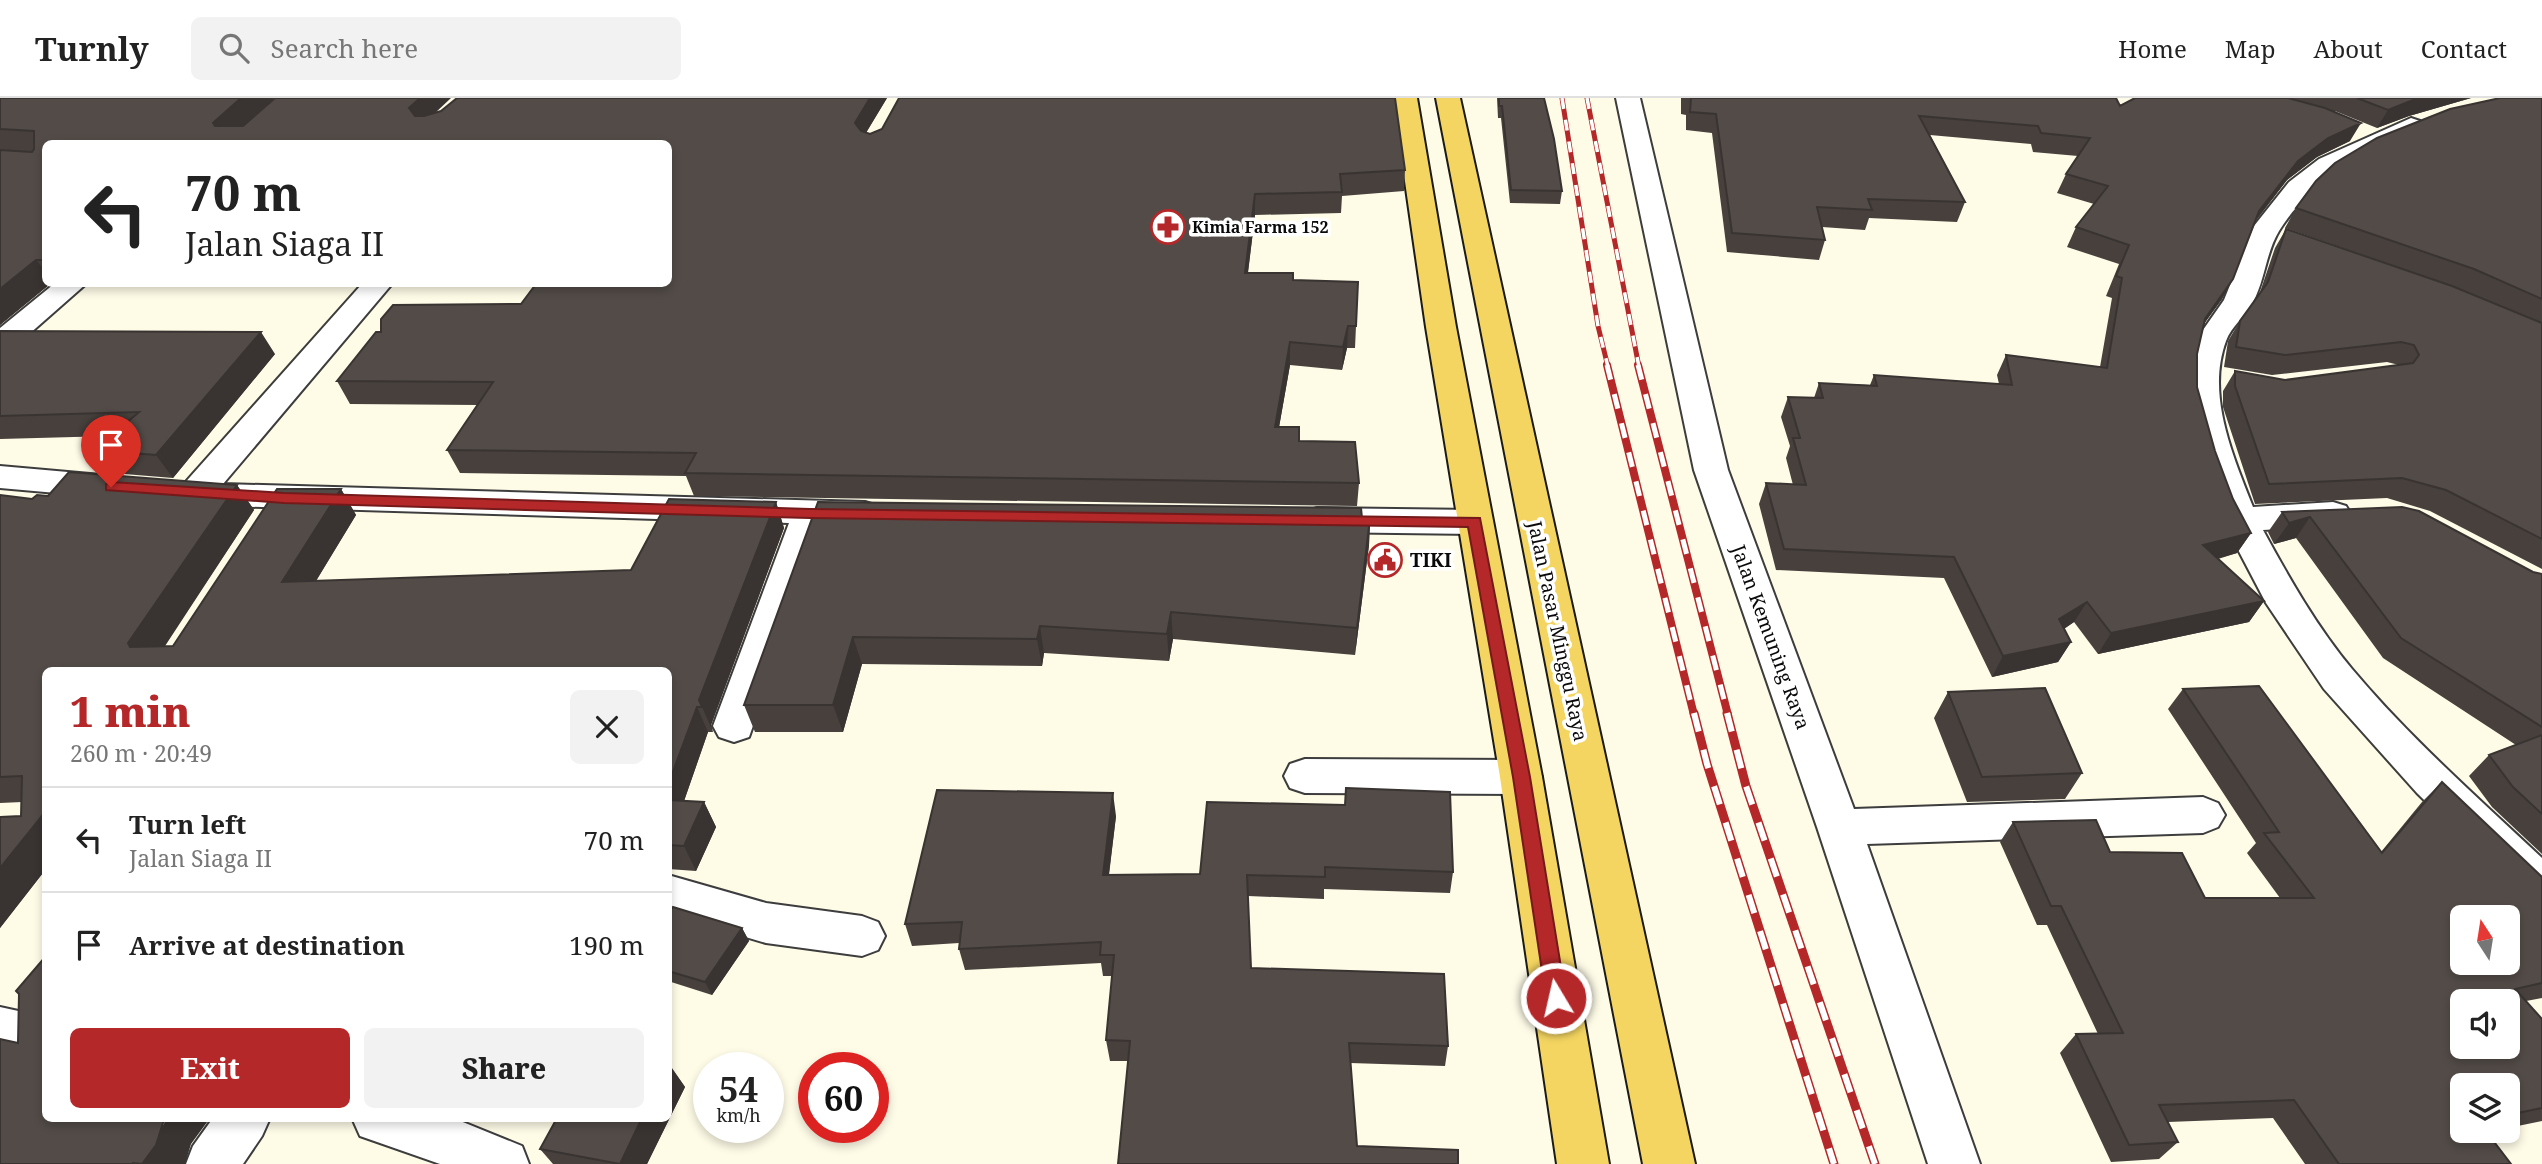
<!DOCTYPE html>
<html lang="en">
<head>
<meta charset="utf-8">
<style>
  :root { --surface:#fff; --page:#f2f2f2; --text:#222; --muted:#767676; --line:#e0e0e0; --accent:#b4282a }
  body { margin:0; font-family:"Noto Serif",serif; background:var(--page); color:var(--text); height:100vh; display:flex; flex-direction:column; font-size:26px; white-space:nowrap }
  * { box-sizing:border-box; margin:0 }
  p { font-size:23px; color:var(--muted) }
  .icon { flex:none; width:38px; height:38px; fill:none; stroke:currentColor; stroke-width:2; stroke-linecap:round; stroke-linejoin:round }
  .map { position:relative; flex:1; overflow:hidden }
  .details { position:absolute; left:42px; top:569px; width:630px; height:455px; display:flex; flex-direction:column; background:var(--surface); border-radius:10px; box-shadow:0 4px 10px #0003 }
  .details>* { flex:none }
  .guide { position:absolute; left:42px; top:42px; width:630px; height:147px; border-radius:10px; box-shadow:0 4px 10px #0003; background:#fff; color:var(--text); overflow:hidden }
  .needle { width:46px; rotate:348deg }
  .controls { position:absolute; left:2450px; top:807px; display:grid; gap:14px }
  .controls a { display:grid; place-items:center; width:70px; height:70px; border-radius:10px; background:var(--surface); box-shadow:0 4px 10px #0003; font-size:35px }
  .speed { position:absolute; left:693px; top:954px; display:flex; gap:14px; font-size:35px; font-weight:700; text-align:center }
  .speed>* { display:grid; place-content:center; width:91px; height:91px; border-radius:50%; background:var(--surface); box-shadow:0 4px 10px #0003; line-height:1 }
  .speed small { font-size:18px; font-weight:400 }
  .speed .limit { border:10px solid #d22; background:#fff; color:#111 }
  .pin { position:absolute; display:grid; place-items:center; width:60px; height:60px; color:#fff; margin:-72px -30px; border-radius:50% 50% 50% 0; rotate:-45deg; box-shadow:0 0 7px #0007 }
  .pin .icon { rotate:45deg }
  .me { position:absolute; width:77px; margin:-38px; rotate:351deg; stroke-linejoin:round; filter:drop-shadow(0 0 5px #0008) }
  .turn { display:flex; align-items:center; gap:24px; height:147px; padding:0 28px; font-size:32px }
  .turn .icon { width:91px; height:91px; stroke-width:2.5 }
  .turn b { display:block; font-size:49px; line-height:60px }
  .round { display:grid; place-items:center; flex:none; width:74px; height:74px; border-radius:10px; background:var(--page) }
  .summary { display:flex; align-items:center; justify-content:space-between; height:119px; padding:0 28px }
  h1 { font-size:42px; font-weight:800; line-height:52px; color:var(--accent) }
  .cta { display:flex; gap:14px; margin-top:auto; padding:14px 28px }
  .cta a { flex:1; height:80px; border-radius:10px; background:var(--accent); color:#fff; font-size:28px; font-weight:800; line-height:80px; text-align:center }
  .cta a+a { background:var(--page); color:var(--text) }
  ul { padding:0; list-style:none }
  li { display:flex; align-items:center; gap:21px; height:105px; padding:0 28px; border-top:2px solid var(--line) }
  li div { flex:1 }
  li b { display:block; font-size:26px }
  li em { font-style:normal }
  header { display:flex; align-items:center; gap:42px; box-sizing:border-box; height:98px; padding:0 35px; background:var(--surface); border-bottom:2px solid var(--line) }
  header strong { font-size:33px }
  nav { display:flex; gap:38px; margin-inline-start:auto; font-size:24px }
  .search { width:490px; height:63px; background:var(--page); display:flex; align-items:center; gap:18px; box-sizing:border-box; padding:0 24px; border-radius:10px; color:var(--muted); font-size:26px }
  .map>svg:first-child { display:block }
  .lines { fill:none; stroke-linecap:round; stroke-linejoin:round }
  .minor-casing { stroke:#3d3d3d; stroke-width:4 }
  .primary-casing { stroke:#1b1b1b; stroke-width:4 }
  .minor { fill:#fff; fill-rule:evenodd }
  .primary { fill:#f4d561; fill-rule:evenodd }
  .rail-far2-casing { stroke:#b4282a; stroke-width:5 }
  .rail-far1-casing { stroke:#b4282a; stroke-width:8 }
  .rail-casing { stroke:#b4282a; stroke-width:9 }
  .rail-far2 { stroke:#fff; stroke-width:3.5; stroke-dasharray:11; stroke-linecap:butt }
  .rail-far1 { stroke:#fff; stroke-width:5; stroke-dasharray:15; stroke-linecap:butt }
  .rail { stroke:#fff; stroke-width:6; stroke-dasharray:19; stroke-linecap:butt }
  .wall { fill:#47403d }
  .shaded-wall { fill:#393432 }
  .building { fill:#524b47; stroke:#393432; stroke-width:2; fill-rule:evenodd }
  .route { fill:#b4282a; stroke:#751a1b; stroke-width:2 }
  .labels { text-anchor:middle; stroke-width:7; stroke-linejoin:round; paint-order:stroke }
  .far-poi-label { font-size:16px; font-weight:bold; fill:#0a0a0a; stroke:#fff; text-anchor:start }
  .poi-label { font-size:19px; font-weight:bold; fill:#0a0a0a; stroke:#fff; text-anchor:start }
  .street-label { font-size:19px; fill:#0a0a0a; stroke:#fff }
</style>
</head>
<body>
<header>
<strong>Turnly</strong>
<div class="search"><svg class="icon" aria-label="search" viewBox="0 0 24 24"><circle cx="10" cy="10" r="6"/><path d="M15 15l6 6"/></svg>Search here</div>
<nav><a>Home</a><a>Map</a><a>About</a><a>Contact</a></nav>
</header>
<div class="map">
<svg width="2542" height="1066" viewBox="0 0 2542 1066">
  <rect width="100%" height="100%" fill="#fefbe7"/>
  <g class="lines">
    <g class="minor-casing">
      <path id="minor" d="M1616,0h24l88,372 126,339 349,-12 15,6 7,12 -7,12 -15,6 -336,11 113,320h-52l-111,-337 -123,-357z
        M2411,20l9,3 4,5 -4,5c-56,27 -107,45 -141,100 -13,21 -14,49 -26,71 -7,13 -22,25 -27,39 -20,54 7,115 27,166l80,-5 13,4 5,8 -5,8 -13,4 -70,4c26,48 54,97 89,139 57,68 125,128 190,189v47l-16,-5 -109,-107 -93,-104 -58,-86 -44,-84 -17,-48 -17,-64v-32l8,-35 28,-40 30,-74 35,-44 30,-23z
        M54,186h32l-75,66 -11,2v-24z
        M362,186h30l-169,200 642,18 13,4 5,8 -5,8 -13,4 -41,-2 -75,213 -15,5 -15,-5 -6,-11 76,-203 -595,-18 -12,-3 -5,-8 5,-8z
        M0,368l113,10 12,3 5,8 -5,8 -12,3 -113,-10z
        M1317,410l158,2 13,4 5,8 -5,8 -13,4 -158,-2 -13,-4 -5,-8 5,-8z
        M1305,661l216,1 15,5 6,12 -6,12 -15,5 -216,-1 -15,-5 -6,-12 6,-12z
        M668,777l98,28 96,13 16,6 7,14 -7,14 -16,6 -96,-13 -98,-29z
        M0,909l46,10v46l-46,-10z
        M213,1020h57l-8,18 -19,28h-57l7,-18z
        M352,1020h101l69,28 7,18h-89l-80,-28z"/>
    </g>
    <g class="primary-casing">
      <path id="primary" d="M1393,0h24l39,229 86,450 67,387h-52l-57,-387 -74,-450z
        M1436,0h24l235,1066h-52z"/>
    </g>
    <use href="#minor" class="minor"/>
    <use href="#primary" class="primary"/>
    <g class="rail-far2-casing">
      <path id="rail-far2" d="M1562,0l36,228 10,41
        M1587,0l52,269"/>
    </g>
    <g class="rail-far1-casing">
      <path id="rail-far1" d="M1607,267l87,350
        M1638,267l90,350"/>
    </g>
    <g class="rail-casing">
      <path id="rail" d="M1694,615l13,51 127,400
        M1727,615l19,73 129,378"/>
    </g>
    <use href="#rail-far2" class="rail-far2"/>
    <use href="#rail-far1" class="rail-far1"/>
    <use href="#rail" class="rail"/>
  </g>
  <path class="wall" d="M0,0h274l-20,18 182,-4 451,-14 -21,35 539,37 -1,21 -62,5 -1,17 -86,2 -7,58 45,7 63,46 -1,22h-8l-5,22 -52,-5 -11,62 80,56 -2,23 -663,-10 -8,-20 -226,-3 -13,-23 31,-45 -128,-1 -13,-23 44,-49 140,-28 147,-20v-140h-622v140h4l-50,41v-175l32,1 -32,-1z
    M1497,0h47l18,93 -2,13 -50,-1 -9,-85h-3z
    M1681,0h435l4,8 15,-8h336l-62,18 -32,12 -42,-17 15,30 -33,16 -30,23 -32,42 -22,57 -11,20 -19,26 -6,29v33l18,64 18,48 18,34 -14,20 -19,6 46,42 -15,21 -151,32 -24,-32 -10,7 7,13 -13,20 -66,15 -48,-99 -168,-8 -17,-66 7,-21 27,2 -7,-27 4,-12 -9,-29 7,-20 26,1 5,-15 51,2 4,-10 125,9 -2,-9 9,-20 94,12 12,-69 -6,-2 13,-32 -52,-17 9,-20 18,-23 -37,-11 9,-19 12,-18 -45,-4 -2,-8 -101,-9 35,67 -8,20 -88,-4 -4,12 -43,-3 3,13 -6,20 -92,-8 -15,-119 -26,-3v-15l-5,-1z
    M2542,0v471l-112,-58 -43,-13 -132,6 -32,-97v-16l12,-20 50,9 114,-15 -12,-3 -115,13 -48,-8 4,-26 12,-20 19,-26 16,-47 11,-19 160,55 -161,-56 11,-20z
    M0,233l275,23 -102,124 -61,-5 -18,-23 17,-14 -111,3z
    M237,387l17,25 -90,136h9l168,-157 15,26 -40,66 315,-11 145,-68 8,26 -73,197 2,7h-5l-24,69 20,1 12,25 -20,44 -28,-2v-199h-622v199l-46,59v-111l21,-1 1,-14 -22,1v-308l32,4 16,-3z
    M818,404l552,16 -1,27 -14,110 -182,-16 -4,22 -125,-8 -2,13 -180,-2 -19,68h-88l-11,-27z
    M2402,409l131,65 9,2v280l-50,-47 -23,-31 20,-21 27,-10 -133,-87 -87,-120 -22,6 -6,-12 14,-20z
    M2183,591l198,163 41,-50 20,-20 100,95v121l-16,3 16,18v102l-34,7v-43l-46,45h32l-8,2 25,32h-206l-32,-46 -105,4 10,20 -19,17 -48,3 -51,-109 16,-19h22l-51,-109h-10l-37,-83 13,-20 97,30 95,46h75l-33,-45 9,-10 -88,-134z
    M1948,594l134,81 -17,26 -98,3 -33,-84z
    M1346,690l107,84 -3,21 -126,-4v10l-76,-3 3,72 197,78 -3,20 -95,-3 -232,101 10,-103h-18l-4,-21 6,-64h-9l-2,-13 -136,7 -6,-21v-6l-47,3 -7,-22 211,-108 -7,59 91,-1 145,-69z
    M668,815l74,15 7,13 -37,54 -44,-14z
    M669,966l16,23 -38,77h-94l-13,-15z"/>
  <path class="shaded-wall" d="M241,0h33l-49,46 -12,-21z
    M420,0h31l-33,31 -9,-21z
    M870,0h17l-28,46 -4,-21z
    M2418,0h53l-62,18 -32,12 11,-18z
    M2361,25l-11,18 -33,16 -30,23 -39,50 11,-19 39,-50 30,-23z
    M1255,96v21l-10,80v-22z
    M36,162l10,12v12h4l-50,41v-36z
    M2233,181l-11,20 -29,40 12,-20z
    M1348,228l-1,22 -5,22 1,-23z
    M261,234l14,22 -102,124 -17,-23z
    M1290,244v23l-15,85v-23z
    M237,387l17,25 -104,159 -20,-22 -2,-4z
    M341,391l15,26 -56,92 -18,-25z
    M776,404l8,26 -73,197 2,7 -14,-32z
    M2310,419l-14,21 -22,6 15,-21z
    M1370,420l-1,27 -14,110 2,-27z
    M2251,435l-14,20 -47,13 13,-21z
    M2264,503l-15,21 -151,32 13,-21z
    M2087,504l-13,20 -27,18 12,-21z
    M1171,514l2,27 -4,22 -2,-27z
    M1040,528l4,27 -2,13 -5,-27z
    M853,539l9,27 -19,68 -10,-27z
    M2071,544l-13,20 -66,15 11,-21z
    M697,609l11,25 -32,92 -8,-15v-24z
    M1113,695l3,23 -10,81 -3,-22z
    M704,704l12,25 -20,44 -12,-25z
    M46,713v58l-46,59v-60z
    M742,830l7,13 -37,54 -7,-13z
    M669,966l16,23 -38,77h-27l22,-46h26z
    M167,1020h43l-19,26 -6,20h-43z"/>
  <path class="building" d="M0,0h241l-28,25 2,3h28l32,-28h145l-11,10 6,8h9l17,-5 16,-13h413l-15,25 6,8 9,3 12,-5 17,-31h496l10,72 -65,4 2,18 -87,2 -10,79h48v7l65,2 -2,44h-8l-5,21 -53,-5 -15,85h24v14l56,1 4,41 -674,-10 11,-20 -249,-3 46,-68 -156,-1 39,-49h5v-13l12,-14 128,-1 15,-20h132v-140h-622v116h-10l-36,29v-139l32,2 2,-3v-18l-34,-2z
    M1499,0h45l10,41 8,52 -51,-1 -9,-84h-3z
    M1691,0h425l4,8 15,-8h153l37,10 36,15 -33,15 -30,23 -39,50 -26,68 -28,40 -8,35v33l18,64 18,48 18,34 -48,12 61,56 -153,32 -24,-31 -28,17 12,23 -68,14 -49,-99 -170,-8 -18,-66 40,2 -13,-47h7l-12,-41 35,1 -4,-15 58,3 -3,-11 138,10 -6,-30 101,13 15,-90 -6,-2 13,-31 -53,-18 32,-41 -42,-12 24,-36 -49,-5 -3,-7 -119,-10 46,86 -97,-3 4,11 -55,-3 8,33 -93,-7 -16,-119 -26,-2z
    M2357,0h61l-30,12z
    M2500,0h42v201l-68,-30 -178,-61 20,-27 19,-18 42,-25 73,-29z
    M2286,131l166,57 90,37v216l-96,-49 -44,-12 -133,6 -34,-98v-15l50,9 128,-17 6,-8 -5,-10 -13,-3 -116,13 -49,-8 4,-26 28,-39z
    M0,233l261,1 -105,123 -62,-5 45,-38 -139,4z
    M69,374l168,13 -109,158 2,4 43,-1 104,-157h64l-59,93 349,-12 38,-71 107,3 -77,198 3,7h-5l-29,78v-115h-622v141l-46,57v-51l21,-1 1,-40 -22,1v-282l32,4 5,-4 11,1z
    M818,404l543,6 1,10h8l-13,110 -186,-16 -4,22 -127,-8 -3,13 -184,-2 -20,68h-89z
    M2402,409l17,4 114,61 9,2v153l-141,-89 -91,-121 -21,6 -7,-11z
    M2259,588l123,167 60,-71 100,95v106l-27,6 27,30v89l-34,7v-30h-46v45h23l26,34h-172l-45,-64 -135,5 19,37 -49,3 -53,-111 47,-1 -62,-127h-10l-38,-84 83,-2 14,32 72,1 23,45h109l-50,-65 15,-1 -96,-143zM2462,819h46v45h-46zM2462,903h46v45h-46z
    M2045,590l37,85 -100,4 -34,-85z
    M2542,637v79l-29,-27 -24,-32z
    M1346,690l104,4 3,80 -128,-5v10l-78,-2 4,93 193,6 4,72 -99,-3 8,103 101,4v14h-340l12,-123 -24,-1 8,-85h-14l1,-13 -142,7 3,-27 -57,2 32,-134 176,3 -10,82 97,-1 7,-72 138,3z
    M668,702l36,2 -20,44 -16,-1z
    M673,809l69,21 -37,54 -37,-11v-58z
    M46,858v162h121l-4,5 -7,22 -14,19 -9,-1v1h-133v-125l18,4 1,-49 -3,-3z
    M557,1020h85l-22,46 -80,-15z"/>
  <path class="route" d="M111,384l173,11 526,16 670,9 50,259 36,221 -2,7 -8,2 -7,-2 -3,-7 -33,-221 -45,-250 -658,-9 -526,-15 -178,-13v-6z"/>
  <defs>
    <g id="pharmacy-ring" transform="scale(1.75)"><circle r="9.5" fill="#fff" stroke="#b4282a" stroke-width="1.5"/><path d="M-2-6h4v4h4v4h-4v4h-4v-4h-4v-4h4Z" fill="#b4282a"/></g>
    <g id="civic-ring" transform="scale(1.75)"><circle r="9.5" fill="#fff" stroke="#b4282a" stroke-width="1.5"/><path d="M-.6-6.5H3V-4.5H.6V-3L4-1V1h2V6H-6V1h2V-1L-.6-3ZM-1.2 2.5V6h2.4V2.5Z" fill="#b4282a"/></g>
  </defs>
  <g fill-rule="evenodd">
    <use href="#pharmacy-ring" x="1168" y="129"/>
    <use href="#civic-ring" x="1385" y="462"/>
  </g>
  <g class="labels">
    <g class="far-poi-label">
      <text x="1192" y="135">Kimia Farma 152</text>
    </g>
    <g class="poi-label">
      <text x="1410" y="469">TIKI</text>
    </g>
    <g class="street-label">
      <text transform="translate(1558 533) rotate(78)" y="7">Jalan Pasar Minggu Raya</text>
      <text transform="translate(1771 539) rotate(70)" y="7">Jalan Kemuning Raya</text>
    </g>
  </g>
</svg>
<div class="controls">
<a><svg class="needle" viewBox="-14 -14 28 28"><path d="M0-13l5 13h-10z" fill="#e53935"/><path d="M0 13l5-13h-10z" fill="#767676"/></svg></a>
<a><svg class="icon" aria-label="sound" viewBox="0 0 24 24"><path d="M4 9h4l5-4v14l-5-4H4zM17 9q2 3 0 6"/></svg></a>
<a><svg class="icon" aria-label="layers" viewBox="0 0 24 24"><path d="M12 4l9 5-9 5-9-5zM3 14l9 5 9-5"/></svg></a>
</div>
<div class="speed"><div>54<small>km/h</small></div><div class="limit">60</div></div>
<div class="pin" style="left:111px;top:389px;background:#d93025"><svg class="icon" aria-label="arrive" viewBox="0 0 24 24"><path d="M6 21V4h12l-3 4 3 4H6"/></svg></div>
<svg class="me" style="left:1556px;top:900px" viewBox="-20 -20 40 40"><circle r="17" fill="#b4282a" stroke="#fff" stroke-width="3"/><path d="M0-11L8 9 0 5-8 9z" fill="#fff"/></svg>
<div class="guide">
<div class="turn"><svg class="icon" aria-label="left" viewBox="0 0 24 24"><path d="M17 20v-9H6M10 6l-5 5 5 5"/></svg><div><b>70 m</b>Jalan Siaga II</div></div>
</div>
<section class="details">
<div class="summary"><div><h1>1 min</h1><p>260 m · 20:49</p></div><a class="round"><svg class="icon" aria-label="close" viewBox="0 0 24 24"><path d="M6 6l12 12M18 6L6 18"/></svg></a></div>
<ul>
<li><svg class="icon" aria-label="left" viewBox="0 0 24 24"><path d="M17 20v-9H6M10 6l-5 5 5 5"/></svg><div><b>Turn left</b><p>Jalan Siaga II</p></div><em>70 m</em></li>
<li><svg class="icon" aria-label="arrive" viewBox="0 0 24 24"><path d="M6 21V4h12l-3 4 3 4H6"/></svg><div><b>Arrive at destination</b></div><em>190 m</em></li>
</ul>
<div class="cta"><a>Exit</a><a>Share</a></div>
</section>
</div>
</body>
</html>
